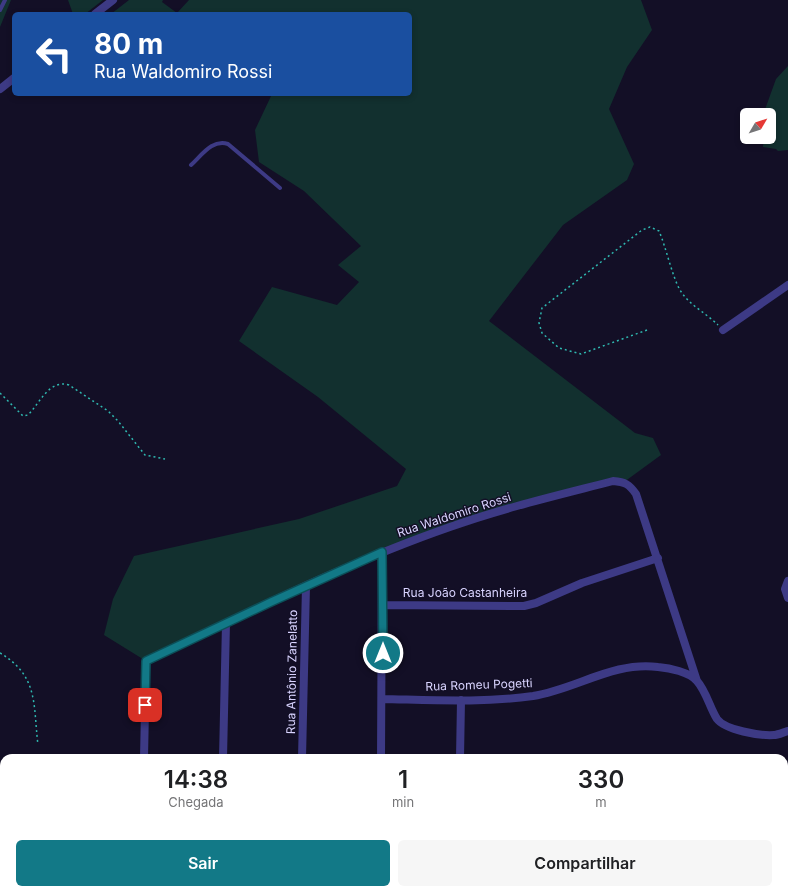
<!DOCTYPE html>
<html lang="pt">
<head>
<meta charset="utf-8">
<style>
  :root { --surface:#fff; --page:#f6f6f6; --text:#202124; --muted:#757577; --accent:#127987 }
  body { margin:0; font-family:Inter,sans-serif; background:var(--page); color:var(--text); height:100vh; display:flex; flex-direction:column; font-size:15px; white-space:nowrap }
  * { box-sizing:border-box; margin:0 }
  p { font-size:13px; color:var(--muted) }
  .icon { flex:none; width:22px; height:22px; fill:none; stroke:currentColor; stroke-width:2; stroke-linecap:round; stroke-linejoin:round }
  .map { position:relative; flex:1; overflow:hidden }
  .side { position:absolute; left:0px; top:754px; width:788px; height:140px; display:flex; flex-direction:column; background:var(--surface); border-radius:12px 12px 0 0; box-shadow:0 2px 6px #0003 }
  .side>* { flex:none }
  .top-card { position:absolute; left:12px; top:12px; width:400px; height:84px; border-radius:6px; box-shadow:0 2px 6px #0003; background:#1a4fa0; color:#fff; overflow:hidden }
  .needle { width:26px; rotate:51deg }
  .controls { position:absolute; left:740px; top:108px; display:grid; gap:8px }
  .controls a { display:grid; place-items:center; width:36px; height:36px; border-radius:6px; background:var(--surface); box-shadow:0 2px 6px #0003; font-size:20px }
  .pin { position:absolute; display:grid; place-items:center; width:34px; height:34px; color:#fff; margin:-17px; border-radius:8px; box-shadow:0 2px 6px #0006 }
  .me { position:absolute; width:44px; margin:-22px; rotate:0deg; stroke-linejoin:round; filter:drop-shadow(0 0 3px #0008) }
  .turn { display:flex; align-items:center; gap:14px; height:84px; padding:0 16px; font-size:18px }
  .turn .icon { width:52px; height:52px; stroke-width:2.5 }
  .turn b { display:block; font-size:28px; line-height:34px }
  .eta { display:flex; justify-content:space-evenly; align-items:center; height:68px; text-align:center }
  .eta b { font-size:24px; font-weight:600; line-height:28px }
  .cta { display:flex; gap:8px; margin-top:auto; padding:8px 16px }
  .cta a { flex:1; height:46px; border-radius:6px; background:var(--accent); color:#fff; font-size:16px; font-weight:600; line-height:46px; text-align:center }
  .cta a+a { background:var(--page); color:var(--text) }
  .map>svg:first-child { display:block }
  .green { fill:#12302f }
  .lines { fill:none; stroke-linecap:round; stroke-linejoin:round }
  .path { stroke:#2fb8b0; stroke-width:1.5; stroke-dasharray:2 3; stroke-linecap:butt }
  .lane { stroke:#3d3a85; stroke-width:4 }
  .street { stroke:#3d3a85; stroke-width:8 }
  .route-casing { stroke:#0c4f58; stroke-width:10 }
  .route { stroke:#127987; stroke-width:7 }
  .labels { text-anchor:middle; stroke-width:3; stroke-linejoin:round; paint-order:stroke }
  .street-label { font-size:12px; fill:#d9d4ff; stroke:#130f26 }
</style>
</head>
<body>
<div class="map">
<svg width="788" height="894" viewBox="0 0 788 894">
  <rect width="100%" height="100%" fill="#130f26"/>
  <path class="green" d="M0,0h11l-11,27z
    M68,0h35l-18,14h-12z
    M129,0h34l-1,2 15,11 12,-13h452l11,30 -25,37 -18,42 25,55 -7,16 -64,45 -74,96 133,102 13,10 18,5 8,17 -37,27 -82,17 -160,53 -236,109 -42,-26 9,-36 21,-43 165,-37 98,-33 9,-17 -88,-72 -79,-56 33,-54 65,18 22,-23 -21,-17 23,-19 -57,-55 -45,-29 -4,-32 17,-36h138v-80h-299z
    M788,66v84l-10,1 -2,-2 -13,-2 1,-10h5v-22h-6l13,-36z"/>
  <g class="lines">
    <path class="path" d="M647,330l-66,24 -22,-6 -17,-15 -3,-10 3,-15 100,-78 8,-3 9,4c7,16 13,45 21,59 9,15 26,23 38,35
      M0,393l23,23 5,-1c12,-12 21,-36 41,-30l39,26 10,10 27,34 20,4
      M0,653c39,23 33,52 38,92"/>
    <path class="lane" d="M0,10l5,-10
      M191,165c11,-10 21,-26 37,-21l52,44"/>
    <path class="street" d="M95,14l18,-14
      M0,89l14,-11
      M723,330l65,-45
      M788,581l-3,8 3,9
      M383,605l141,1 12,-3 46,-20 76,-25
      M382,699c50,1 101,4 151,-3 43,-7 81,-35 125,-29 12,1 31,5 39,14 9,10 13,27 20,38 8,11 43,17 57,16 4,0 10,-3 14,-4
      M144,758l2,-97c100,-47 200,-98 304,-134 53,-19 109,-32 163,-46 12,1 16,3 23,13l61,187
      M223,758l3,-135
      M302,758l4,-172
      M381,758l1,-206
      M460,758l1,-58
      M617,758h10
      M784,808h4
      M784,885h4
      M143,894v-4
      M456,894v-4
      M681,894v-4"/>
  </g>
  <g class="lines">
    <g class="route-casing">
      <path id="route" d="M145,705l1,-44 125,-59 111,-50 1,101"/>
    </g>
    <use href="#route" class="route"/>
  </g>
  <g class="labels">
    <g class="street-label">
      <text transform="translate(454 515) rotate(-18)" y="4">Rua Waldomiro Rossi</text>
      <text x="465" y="597">Rua João Castanheira</text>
      <text transform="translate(292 672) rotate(-89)" y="4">Rua Antônio Zanelatto</text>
      <text transform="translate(479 685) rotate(-2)" y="4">Rua Romeu Pogetti</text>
    </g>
  </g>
</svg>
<div class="controls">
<a><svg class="needle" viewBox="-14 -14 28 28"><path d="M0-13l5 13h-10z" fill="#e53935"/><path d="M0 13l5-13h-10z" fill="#757577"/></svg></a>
</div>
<div class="pin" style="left:145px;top:705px;background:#d93025"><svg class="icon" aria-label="arrive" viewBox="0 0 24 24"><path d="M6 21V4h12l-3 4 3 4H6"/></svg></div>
<svg class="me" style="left:383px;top:653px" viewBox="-20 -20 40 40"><circle r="17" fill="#127987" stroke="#fff" stroke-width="3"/><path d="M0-11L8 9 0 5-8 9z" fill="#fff"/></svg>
<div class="top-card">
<div class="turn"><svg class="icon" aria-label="left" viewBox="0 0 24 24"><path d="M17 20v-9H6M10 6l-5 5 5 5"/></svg><div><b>80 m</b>Rua Waldomiro Rossi</div></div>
</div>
<section class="side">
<div class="eta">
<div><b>14:38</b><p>Chegada</p></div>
<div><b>1</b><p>min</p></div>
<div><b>330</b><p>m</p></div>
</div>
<div class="cta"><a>Sair</a><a>Compartilhar</a></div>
</section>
</div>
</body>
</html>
